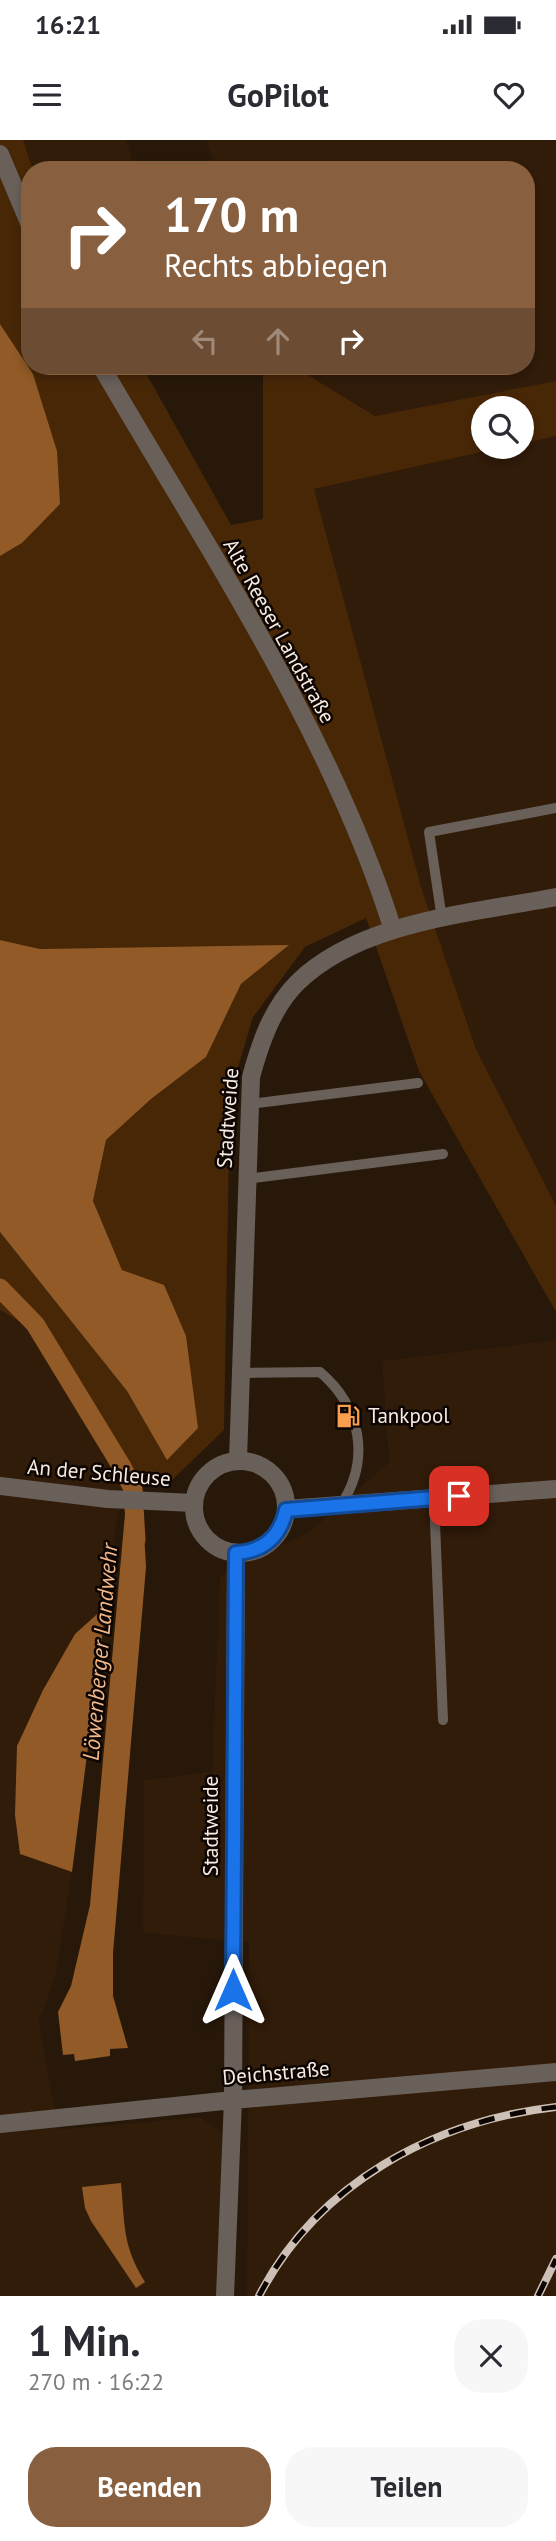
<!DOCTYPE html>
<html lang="de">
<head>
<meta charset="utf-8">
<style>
  :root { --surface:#fff; --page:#f7f7f7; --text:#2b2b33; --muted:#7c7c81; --accent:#885f3f }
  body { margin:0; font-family:"PT Sans",sans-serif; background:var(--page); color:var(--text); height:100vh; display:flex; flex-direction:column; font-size:26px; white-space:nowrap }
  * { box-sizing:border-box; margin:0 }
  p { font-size:23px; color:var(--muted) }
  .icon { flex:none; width:38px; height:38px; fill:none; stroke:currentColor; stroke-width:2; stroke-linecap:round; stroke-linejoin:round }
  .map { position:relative; height:2156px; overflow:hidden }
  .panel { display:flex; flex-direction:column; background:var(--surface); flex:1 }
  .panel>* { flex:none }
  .banner { position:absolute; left:21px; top:21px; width:514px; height:214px; border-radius:28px; box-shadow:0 4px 10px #0003; background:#885f3f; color:#fff; overflow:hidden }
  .tools { position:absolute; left:471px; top:256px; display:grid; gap:14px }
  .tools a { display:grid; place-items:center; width:63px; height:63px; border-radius:50%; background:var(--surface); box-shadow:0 4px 10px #0003; font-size:35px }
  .pin { position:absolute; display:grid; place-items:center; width:60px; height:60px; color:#fff; margin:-30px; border-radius:14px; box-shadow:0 4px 10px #0006 }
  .me { position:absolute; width:77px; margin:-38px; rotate:0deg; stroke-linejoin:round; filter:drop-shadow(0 0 5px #0008) }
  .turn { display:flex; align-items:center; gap:24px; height:147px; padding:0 28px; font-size:32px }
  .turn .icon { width:91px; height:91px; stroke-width:2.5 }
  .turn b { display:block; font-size:49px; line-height:60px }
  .lanes { display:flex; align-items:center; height:66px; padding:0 28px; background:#0003; justify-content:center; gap:35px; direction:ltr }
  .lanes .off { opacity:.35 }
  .round { display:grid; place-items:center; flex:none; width:74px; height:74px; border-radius:28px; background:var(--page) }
  .overview { display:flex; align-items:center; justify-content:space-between; height:119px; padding:0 28px }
  h1 { font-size:42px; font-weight:700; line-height:52px }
  .primary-button { display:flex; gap:14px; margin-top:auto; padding:14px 28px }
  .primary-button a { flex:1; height:80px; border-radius:28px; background:var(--accent); color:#fff; font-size:28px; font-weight:700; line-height:80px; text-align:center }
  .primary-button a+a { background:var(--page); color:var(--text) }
  .status { display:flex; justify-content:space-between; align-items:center; height:49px; padding:0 35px; background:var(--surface); direction:ltr }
  .status svg { height:19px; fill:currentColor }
  header { display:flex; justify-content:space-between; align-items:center; height:91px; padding:0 28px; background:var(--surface); font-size:32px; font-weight:700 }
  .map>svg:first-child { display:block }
  .built { fill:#311b09 }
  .green { fill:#482707 }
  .water { fill:#925a26 }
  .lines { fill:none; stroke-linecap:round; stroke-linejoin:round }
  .canal { stroke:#925a26; stroke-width:19 }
  .lane { stroke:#69605a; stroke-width:10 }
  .street { stroke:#69605a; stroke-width:18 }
  .rail-casing { stroke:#cdc0b6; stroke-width:8 }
  .rail { stroke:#0c0502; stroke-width:5; stroke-dasharray:16; stroke-linecap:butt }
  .route-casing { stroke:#114b97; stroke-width:18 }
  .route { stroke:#1a73e8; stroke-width:12 }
  .labels { text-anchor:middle; stroke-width:5; stroke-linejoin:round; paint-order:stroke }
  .street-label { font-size:21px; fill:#f7ebe2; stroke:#0c0502 }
  .poi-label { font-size:21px; fill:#f7ebe2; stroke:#0c0502; text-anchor:start }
  .water-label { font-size:23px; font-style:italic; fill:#f3b889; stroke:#0c0502 }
</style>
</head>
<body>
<div class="status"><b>16:21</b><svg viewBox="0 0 49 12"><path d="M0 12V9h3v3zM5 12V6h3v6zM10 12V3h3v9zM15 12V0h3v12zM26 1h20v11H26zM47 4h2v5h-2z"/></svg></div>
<header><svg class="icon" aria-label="menu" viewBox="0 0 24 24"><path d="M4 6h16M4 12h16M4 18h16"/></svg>GoPilot<svg class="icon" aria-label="heart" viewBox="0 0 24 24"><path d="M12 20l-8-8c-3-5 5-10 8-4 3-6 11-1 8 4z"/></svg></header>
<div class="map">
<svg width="556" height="2156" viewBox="0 0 556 2156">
  <rect width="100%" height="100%" fill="#28180a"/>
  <path class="built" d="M23,0h103l10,30h-103z
    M207,0h349v241l-181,35 -82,-50h234v-196h-312z
    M556,296v770l-80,-157 -54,-159 -108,-401 195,-43h13v-2z
    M0,1170l57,34 78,130 -18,42 -11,90 -31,28 -32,56 -26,56 3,108 52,18 -17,106 -16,43 19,109 142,-13 24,17 2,162h-226z
    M556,1200v956h-309l2,-354 -106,-9 1,-153 68,-8 8,-196 89,-44 80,-70 -7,-101z"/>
  <path class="green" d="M0,0h23l10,30h-3v196h112l89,159 32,-6v-153h30l82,50 181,-35v55l-34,8v-36h-39v38h26l-195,43 108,401 54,159 80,157v106l-137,-241 -53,-153 -61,29 -52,70 -23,77 -6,336 -55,53 -34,-9 -78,-130 -57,-34v-78l127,159 40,68 -3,-173 -42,-16 -29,-69 13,-61 45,-41 55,-42 35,-73 47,-38 -248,3 -40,-9v-384l22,-13 35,-92 -24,-77 -33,-50z"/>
  <path class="water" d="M0,184l33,50 24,77 3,53 -38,39 -22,13z
    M0,800l40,9 249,-4 -48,39 -35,73 -55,42 -45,41 -13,61 29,69 42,15 22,51 12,92 -31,32 -40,-69 -127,-159z
    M125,1374l18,2 3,51 -33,386v43l15,52 -18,1v7l-35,5 -1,-7 -11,1 -5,-43 13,-26 19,-81z
    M106,1466l-34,266 -52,-18 -5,-39 2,-69 26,-56 32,-56z
    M121,2043c4,42 1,62 24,99l-9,6 -45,-67 -6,-13 -3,-21z"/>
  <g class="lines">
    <path class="canal" d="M0,1148l35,36 87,143 11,22 3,51"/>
    <path class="lane" d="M442,779l-13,-87 127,-24
      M250,964l168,-21
      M246,1039l197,-25
      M240,1233l80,-1c41,35 51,87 21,133
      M434,1358l9,222"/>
    <path class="street" d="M0,14l30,71
      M101,226c104,179 230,366 292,564
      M238,1320l13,-383c9,-33 21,-69 46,-94 62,-62 177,-70 259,-86
      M194 1367a46 46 0 1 1 92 0a46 46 0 1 1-92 0Z
      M0,1346l108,13 85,4
      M286,1369l270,-20
      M0,1984l233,-24 323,-28
      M225,2156l8,-196 3,-547"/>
    <g class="rail-casing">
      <path id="rail" d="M259,2156c58,-112 174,-175 297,-189
        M538,2156l18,-37"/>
    </g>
    <use href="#rail" class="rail"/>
  </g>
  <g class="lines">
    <g class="route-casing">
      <path id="route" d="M233,1850l3,-437c28,-2 44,-16 50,-43l173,-14"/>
    </g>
    <use href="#route" class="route"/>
  </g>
  <defs>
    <g id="fuel-bare" transform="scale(1.89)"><path d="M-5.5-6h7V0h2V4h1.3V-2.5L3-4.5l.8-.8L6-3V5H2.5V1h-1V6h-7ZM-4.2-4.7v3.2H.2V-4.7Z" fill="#fa9f4e" stroke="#0c0502" stroke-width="2.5" paint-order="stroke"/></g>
  </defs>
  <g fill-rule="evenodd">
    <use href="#fuel-bare" x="348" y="1276"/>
  </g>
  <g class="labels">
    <g class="street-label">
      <text transform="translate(279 491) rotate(61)" y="7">Alte Reeser Landstraße</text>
      <text transform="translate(228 978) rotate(-86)" y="7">Stadtweide</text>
      <text transform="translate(99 1333) rotate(5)" y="7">An der Schleuse</text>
      <text transform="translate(211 1686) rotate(-90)" y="7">Stadtweide</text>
      <text transform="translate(276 1933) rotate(-5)" y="7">Deichstraße</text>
    </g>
    <g class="poi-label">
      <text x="368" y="1283">Tankpool</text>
    </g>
    <g class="water-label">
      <text transform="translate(100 1512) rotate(-85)" y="8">Löwenberger Landwehr</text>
    </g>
  </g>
</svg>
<div class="tools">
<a><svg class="icon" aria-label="search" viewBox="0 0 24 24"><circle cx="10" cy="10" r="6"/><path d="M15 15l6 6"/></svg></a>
</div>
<div class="pin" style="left:459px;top:1356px;background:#d93025"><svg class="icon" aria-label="arrive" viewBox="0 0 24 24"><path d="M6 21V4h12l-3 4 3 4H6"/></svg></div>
<svg class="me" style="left:233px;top:1850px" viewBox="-20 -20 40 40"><path d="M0-17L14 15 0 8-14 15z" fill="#1a73e8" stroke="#fff" stroke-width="4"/></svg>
<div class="banner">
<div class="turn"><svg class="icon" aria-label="right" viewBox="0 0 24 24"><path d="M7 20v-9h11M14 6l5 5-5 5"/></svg><div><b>170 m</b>Rechts abbiegen</div></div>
<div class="lanes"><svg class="icon off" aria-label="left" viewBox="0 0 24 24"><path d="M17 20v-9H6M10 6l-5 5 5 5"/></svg><svg class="icon off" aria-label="ahead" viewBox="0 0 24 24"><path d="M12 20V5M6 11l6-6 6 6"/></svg><svg class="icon" aria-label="right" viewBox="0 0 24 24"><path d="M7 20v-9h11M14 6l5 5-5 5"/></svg></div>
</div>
</div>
<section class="panel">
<div class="overview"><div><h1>1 Min.</h1><p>270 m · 16:22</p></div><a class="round"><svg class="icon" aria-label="close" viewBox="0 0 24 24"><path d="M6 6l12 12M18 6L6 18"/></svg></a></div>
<div class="primary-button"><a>Beenden</a><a>Teilen</a></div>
</section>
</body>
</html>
